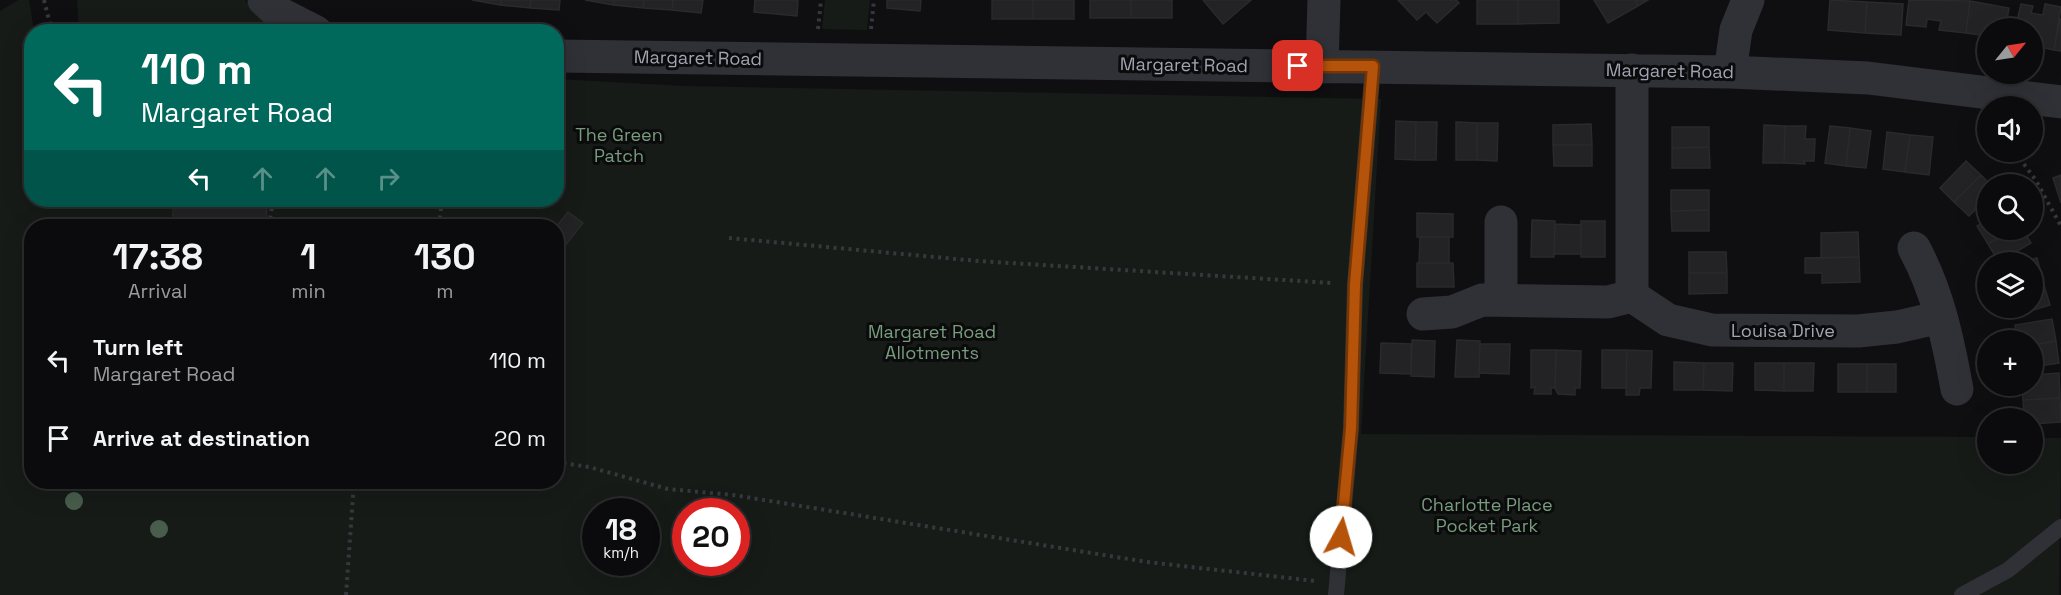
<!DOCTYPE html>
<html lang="en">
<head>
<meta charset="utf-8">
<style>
  :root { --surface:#0b0b0d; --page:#141416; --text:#f1f3f6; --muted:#9a9b9d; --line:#2b2b2e }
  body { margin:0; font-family:"Space Grotesk",sans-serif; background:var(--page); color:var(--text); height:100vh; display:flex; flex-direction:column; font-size:22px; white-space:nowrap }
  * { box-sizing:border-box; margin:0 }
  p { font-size:20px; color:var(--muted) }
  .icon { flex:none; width:33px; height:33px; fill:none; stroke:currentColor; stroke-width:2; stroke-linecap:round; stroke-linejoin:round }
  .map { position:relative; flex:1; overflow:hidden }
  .panel { position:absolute; left:24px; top:219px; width:540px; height:270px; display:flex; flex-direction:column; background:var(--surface); border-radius:24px; box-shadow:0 6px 24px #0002,0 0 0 2px var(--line) }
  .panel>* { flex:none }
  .banner { position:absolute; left:24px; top:24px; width:540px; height:183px; border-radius:24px; box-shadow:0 6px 24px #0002,0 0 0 2px var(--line); background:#00695c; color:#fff; overflow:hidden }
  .needle { width:39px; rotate:60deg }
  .controls { position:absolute; left:1977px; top:18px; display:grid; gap:12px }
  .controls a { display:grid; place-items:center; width:66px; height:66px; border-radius:50%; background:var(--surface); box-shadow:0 6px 24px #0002,0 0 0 2px var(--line); font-size:30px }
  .speed { position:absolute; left:582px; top:498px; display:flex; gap:12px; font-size:30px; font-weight:700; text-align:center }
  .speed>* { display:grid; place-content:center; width:78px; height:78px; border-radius:50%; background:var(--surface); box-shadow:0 6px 24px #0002,0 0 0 2px var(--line); line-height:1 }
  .speed small { font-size:15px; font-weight:400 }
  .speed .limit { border:9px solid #d22; background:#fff; color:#111 }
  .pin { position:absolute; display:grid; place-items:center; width:51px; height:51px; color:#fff; margin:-26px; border-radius:12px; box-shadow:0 3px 9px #0006 }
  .me { position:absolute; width:66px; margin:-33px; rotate:6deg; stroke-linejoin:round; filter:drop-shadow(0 0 4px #0008) }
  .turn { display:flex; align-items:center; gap:21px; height:126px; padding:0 18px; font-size:27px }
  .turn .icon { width:78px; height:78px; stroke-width:2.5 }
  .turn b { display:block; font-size:42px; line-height:51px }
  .lanes { display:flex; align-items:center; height:57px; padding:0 18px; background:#0003; justify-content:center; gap:30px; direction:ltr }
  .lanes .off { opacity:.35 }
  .eta { display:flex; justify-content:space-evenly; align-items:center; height:102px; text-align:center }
  .eta b { font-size:36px; font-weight:700; line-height:42px }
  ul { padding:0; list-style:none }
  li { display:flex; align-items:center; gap:18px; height:78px; padding:0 18px }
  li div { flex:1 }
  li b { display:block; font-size:22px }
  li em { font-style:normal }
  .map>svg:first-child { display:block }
  .green { fill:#161b17; fill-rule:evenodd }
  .building { fill:#232225; stroke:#2a292d; stroke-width:1.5 }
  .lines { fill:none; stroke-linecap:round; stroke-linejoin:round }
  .path { stroke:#37383d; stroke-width:4; stroke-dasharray:3 4.5; stroke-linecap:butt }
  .service { stroke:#303136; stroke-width:16 }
  .minor { stroke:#303136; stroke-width:33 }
  .tree { fill:#485d4c }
  .route-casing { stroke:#753606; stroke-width:15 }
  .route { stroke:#b45309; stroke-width:10 }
  .labels { text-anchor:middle; stroke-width:6; stroke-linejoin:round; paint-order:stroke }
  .street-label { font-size:18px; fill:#a1a5b2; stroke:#0b0a0c }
  .park-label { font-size:18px; fill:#779d7c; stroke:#0b0a0c }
</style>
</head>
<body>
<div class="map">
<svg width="2061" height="595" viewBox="0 0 2061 595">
  <rect width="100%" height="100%" fill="#0f0f11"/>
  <path class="green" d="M18,0h11l5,31 -2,1v168h524l1,-121 127,7 697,13 -20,335 626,3 1,27h44l1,-26h28l-2,157h-2059v-584zM32,226h524v256h-524zM596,512h50v50h-50zM686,512h50v50h-50z
    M77,0h168l21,22 18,9h-205z
    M825,0h45l-3,30 -45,-1z"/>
  <path class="building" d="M472,0h29v5z
    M501,0h30l-1,8 -29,-3z
    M531,0h29l-1,10 -29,-2z
    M585,0h29v5z
    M614,0h30l-1,8 -29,-3z
    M644,0h29l-1,10 -29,-2z
    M673,0h30l-2,13 -29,-3z
    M755,0h43l-1,16 -43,-4z
    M887,0h34l-1,11 -33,-3z
    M992,0h41v19h-41z
    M1033,0h41v19h-41z
    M1090,0h41v18h-41z
    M1131,0h41v18h-41z
    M1203,0h48l-28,24z
    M1398,0h58l3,3 -22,20 -11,-11 -9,8z
    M1477,0h41v24h-41z
    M1518,0h41v23l-41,1z
    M1594,0h41l3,6 -30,17z
    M1635,0h13l-10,6z
    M1830,0l37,2 -2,31 -37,-3z
    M1909,0l61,1 -4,32 -27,-3 2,-9 -14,-2 -1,8 -20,-2z
    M1970,1l39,7 -3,18 -13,-1v3h-5v8l-22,-3z
    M1867,2l36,2 -2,31 -36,-2z
    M2021,4l12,2 -2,7 12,2 2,-11 16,3 -7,43 -22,-5v-17l-16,-3z
    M2060,19h1v32l-7,-1z
    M1396,121l20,1 -1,38 -20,-1z
    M1416,122h21l-1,38h-21z
    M1456,122l21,1v37h-21z
    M1477,123h21l-1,38 -20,-1z
    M1591,124l1,21h-39v-20z
    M1764,125l21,1 -1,37h-21z
    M1785,126h21l-1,13h10l-1,22h-10l1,3 -21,-1z
    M1830,126l20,2 -4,38 -21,-3z
    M1672,127h37v20l-37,1z
    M1850,128l21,3 -5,37 -20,-2z
    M1887,132l23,3 -5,37 -22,-3z
    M1910,135l23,2 -4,38 -24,-3z
    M1553,145h39v21h-38z
    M1709,147l1,21h-38v-20z
    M1966,161l15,14 -27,27 -14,-14z
    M1981,175l9,9h-2v13l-19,19 -15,-14z
    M2061,175v28l-8,-25z
    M1671,190h38v20l-38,1z
    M174,200h93l-1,26h-94z
    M1709,210v21h-37l-1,-20z
    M568,212l15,11 -27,34v-30z
    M1417,213l36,1v23h-36z
    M1988,219v11h24l-24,14 -11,-18z
    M1532,220l23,1 -1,36h-23z
    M1581,221h24v36h-24z
    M1555,224l26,1v29h-27z
    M2012,230h11l8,13 -32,19 -11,-18z
    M1858,232l1,25 -38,1v-25z
    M1420,237h29v26h-30z
    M1689,252h37l1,21h-38z
    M1859,257l1,25 -38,1v-10h-17v-15z
    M2037,258l6,24 -11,3v-23h-10z
    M1417,263h36l1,24h-37z
    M1689,273h38v20l-38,1z
    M2043,282l7,23 -36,11 -2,-8h20v-23z
    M2052,319l4,22 -24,4v-5h-15l-2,-15z
    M1412,340l23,1 -1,36 -23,-1z
    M1457,340l23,1 -1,36h-24z
    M2056,341l3,22 -27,4v-22z
    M1381,343l30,1v30l-31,-1z
    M1480,344h30l-1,30 -30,-1z
    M1531,350h25l-1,38h-4v6h-17l1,-7 -4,1z
    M1556,350l25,1 -1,37h-5v7l-17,-1 -3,-6z
    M1602,350h25l-1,38h-24z
    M1627,350l25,1 -1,37h-11l-1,7h-13z
    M1674,362l30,1 -1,27h-29z
    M1704,363h29l-1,28 -29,-1z
    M1755,363h29v28l-29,-1z
    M1784,363h30l-1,28h-29z
    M1838,364h29v28h-29z
    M1867,364h29v28h-29z
    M2059,373l1,25 -37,2 -1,-14h10v-11z
    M2060,398l1,24 -29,2v-6h-8l-1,-18z"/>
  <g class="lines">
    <path class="path" d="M44,0l8,32
      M818,29l3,-29
      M871,29l3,-29
      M2015,152l20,27 26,47
      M269,226l4,-26
      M439,226l3,-26
      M729,238l249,23 354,22
      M556,462l33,5 79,22 65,6 414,67 168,19
      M346,595l8,-113"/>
    <path class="service" d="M1336,595l15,-167 4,-143 18,-219
      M1962,595l46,-25 53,-43"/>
    <path class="minor" d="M264,0l13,12 39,20
      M556,56l1174,16 138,6 193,24
      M1322,67l2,-67
      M1632,70v226l36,24 44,10 146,1 39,-4 44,-10
      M1730,72l6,-42 12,-30
      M1501,222v78
      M1914,248c24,44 34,92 43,141
      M1423,314l29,-2 30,-12 126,2 24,-6"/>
  </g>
  <g class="tree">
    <circle cx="74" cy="501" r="9"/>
    <circle cx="159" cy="529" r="9"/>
  </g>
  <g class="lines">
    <g class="route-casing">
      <path id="route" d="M1298,66h75l-18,219 -4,143 -10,109"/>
    </g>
    <use href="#route" class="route"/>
  </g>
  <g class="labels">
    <g class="street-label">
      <text transform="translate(698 58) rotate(1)" y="6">Margaret Road</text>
      <text transform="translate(1184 65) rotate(1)" y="6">Margaret Road</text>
      <text transform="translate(1670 71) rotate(1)" y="6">Margaret Road</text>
      <text x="1783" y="337">Louisa Drive</text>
    </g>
    <g class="park-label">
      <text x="619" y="141">The Green<tspan x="619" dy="21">Patch</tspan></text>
      <text x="932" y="338">Margaret Road<tspan x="932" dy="21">Allotments</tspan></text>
      <text x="1487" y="511">Charlotte Place<tspan x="1487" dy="21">Pocket Park</tspan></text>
    </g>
  </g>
</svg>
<div class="controls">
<a><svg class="needle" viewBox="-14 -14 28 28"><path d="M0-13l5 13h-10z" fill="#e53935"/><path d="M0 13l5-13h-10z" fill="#9a9b9d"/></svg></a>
<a><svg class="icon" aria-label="sound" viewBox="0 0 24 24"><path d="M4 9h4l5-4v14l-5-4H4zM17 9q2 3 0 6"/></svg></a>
<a><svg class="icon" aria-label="search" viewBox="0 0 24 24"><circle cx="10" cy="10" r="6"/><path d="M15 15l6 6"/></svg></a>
<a><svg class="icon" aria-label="layers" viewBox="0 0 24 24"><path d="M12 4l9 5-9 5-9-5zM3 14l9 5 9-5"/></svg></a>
<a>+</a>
<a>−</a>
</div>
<div class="speed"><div>18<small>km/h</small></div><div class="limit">20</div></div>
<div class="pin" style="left:1298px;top:66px;background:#d93025"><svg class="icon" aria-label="arrive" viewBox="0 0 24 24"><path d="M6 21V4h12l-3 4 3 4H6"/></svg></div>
<svg class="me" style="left:1341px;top:537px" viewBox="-20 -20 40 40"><circle r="19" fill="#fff"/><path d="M0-13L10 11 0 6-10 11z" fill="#b45309"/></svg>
<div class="banner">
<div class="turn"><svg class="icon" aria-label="left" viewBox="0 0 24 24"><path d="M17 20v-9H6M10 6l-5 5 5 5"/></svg><div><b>110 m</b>Margaret Road</div></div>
<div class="lanes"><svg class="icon" aria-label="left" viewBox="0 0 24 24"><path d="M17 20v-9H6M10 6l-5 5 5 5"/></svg><svg class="icon off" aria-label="ahead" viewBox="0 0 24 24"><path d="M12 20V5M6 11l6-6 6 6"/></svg><svg class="icon off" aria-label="ahead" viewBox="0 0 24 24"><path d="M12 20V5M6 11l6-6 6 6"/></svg><svg class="icon off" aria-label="right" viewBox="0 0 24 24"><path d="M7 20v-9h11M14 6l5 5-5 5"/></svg></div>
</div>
<section class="panel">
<div class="eta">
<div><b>17:38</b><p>Arrival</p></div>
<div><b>1</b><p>min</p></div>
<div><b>130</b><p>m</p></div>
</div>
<ul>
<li><svg class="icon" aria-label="left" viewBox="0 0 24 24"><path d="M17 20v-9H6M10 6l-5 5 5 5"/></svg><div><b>Turn left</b><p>Margaret Road</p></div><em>110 m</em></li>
<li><svg class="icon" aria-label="arrive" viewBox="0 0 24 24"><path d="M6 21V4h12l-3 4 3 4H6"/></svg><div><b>Arrive at destination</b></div><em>20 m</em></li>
</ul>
</section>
</div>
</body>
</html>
